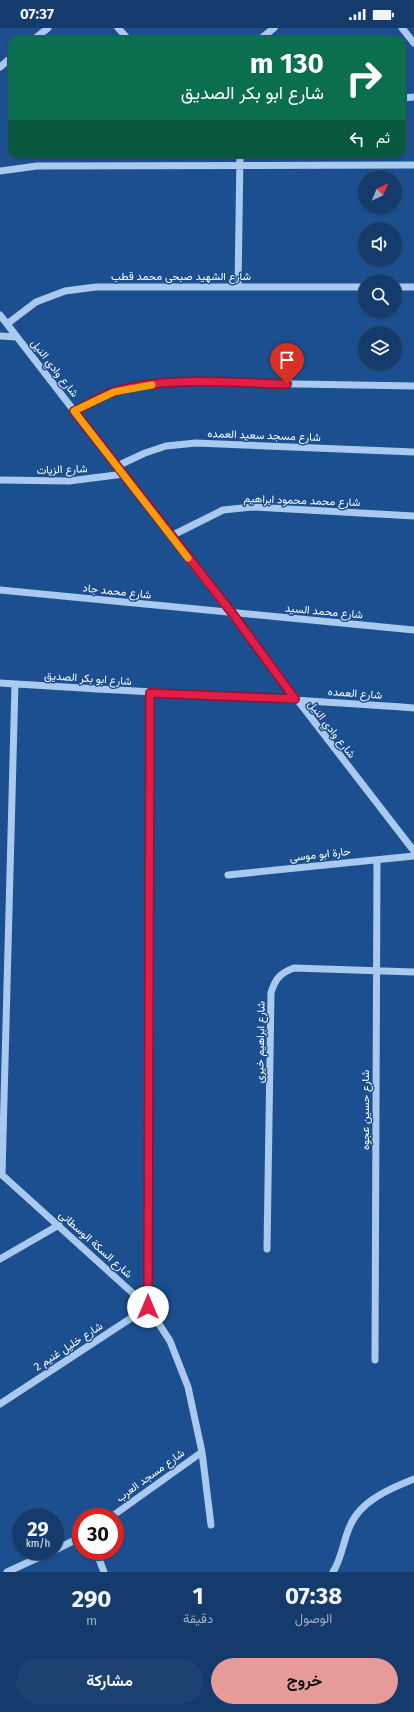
<!DOCTYPE html>
<html lang="ar">
<head>
<meta charset="utf-8">
<style>
  :root { --surface:#143b6b; --page:#1d4271; --text:#f1f3f6; --muted:#9dadc1; --line:#33557e; --accent:#e69b98 }
  body { margin:0; font-family:"Fira Sans",Vazirmatn,sans-serif; background:var(--page); color:var(--text); direction:rtl; height:100vh; display:flex; flex-direction:column; font-size:15px; white-space:nowrap }
  * { box-sizing:border-box; margin:0 }
  p { font-size:13px; color:var(--muted) }
  .icon { flex:none; width:22px; height:22px; fill:none; stroke:currentColor; stroke-width:2; stroke-linecap:round; stroke-linejoin:round }
  .map { position:relative; height:1544px; overflow:hidden; direction:ltr }
  .drawer { display:flex; flex-direction:column; background:var(--surface); flex:1 }
  .drawer>* { flex:none }
  .hud { position:absolute; left:8px; top:8px; width:398px; height:122px; border-radius:12px; box-shadow:0 1px 3px #0004,0 0 0 1px var(--line); direction:rtl; background:#0b6e4f; color:#fff; overflow:hidden }
  .needle { width:26px; rotate:43deg }
  .buttons { position:absolute; left:358px; top:142px; display:grid; gap:8px }
  .buttons a { display:grid; place-items:center; width:44px; height:44px; border-radius:50%; background:var(--surface); box-shadow:0 1px 3px #0004,0 0 0 1px var(--line); font-size:20px }
  .speed { position:absolute; left:12px; top:1480px; display:flex; gap:8px; font-size:20px; font-weight:700; text-align:center }
  .speed>* { display:grid; place-content:center; width:52px; height:52px; border-radius:50%; background:var(--surface); box-shadow:0 1px 3px #0004,0 0 0 1px var(--line); line-height:1 }
  .speed small { font-size:10px; font-weight:400 }
  .speed .limit { border:6px solid #d22; background:#fff; color:#111 }
  .pin { position:absolute; display:grid; place-items:center; width:34px; height:34px; color:#fff; margin:-41px -17px; border-radius:50% 50% 50% 0; rotate:-45deg; box-shadow:0 0 4px #0007 }
  .pin .icon { rotate:45deg }
  .me { position:absolute; width:44px; margin:-22px; rotate:0deg; stroke-linejoin:round; filter:drop-shadow(0 0 3px #0008) }
  .turn { display:flex; align-items:center; gap:14px; height:84px; padding:0 16px; font-size:18px }
  .turn .icon { width:52px; height:52px; stroke-width:2.5 }
  .turn b { display:block; font-size:28px; line-height:34px }
  .then { display:flex; align-items:center; height:38px; padding:0 16px; background:#0003; gap:8px; font-size:15px }
  .eta { display:flex; justify-content:space-evenly; align-items:center; height:68px; text-align:center }
  .eta b { font-size:24px; font-weight:700; line-height:28px }
  .button { display:flex; gap:8px; margin-top:auto; padding:8px 16px }
  .button a { flex:1; height:46px; border-radius:24px; background:var(--accent); color:#111; font-size:16px; font-weight:700; line-height:46px; text-align:center }
  .button a+a { background:var(--page); color:var(--text) }
  .status { display:flex; justify-content:space-between; align-items:center; height:28px; padding:0 20px; background:var(--surface); direction:ltr }
  .status svg { height:11px; fill:currentColor }
  .map>svg:first-child { display:block }
  .lines { fill:none; stroke-linecap:round; stroke-linejoin:round }
  .minor { stroke:#a9c9ee; stroke-width:7 }
  .route-casing { stroke:#92132f; stroke-width:10 }
  .route { stroke:#e11d48; stroke-width:7 }
  .slow { stroke:#f59e0b; stroke-width:7 }
  .labels { text-anchor:middle; stroke-width:3; stroke-linejoin:round; paint-order:stroke }
  .street-label { font-size:11px; fill:#fff; stroke:#1b4f8f }
</style>
</head>
<body>
<div class="status"><b>07:37</b><svg viewBox="0 0 49 12"><path d="M0 12V9h3v3zM5 12V6h3v6zM10 12V3h3v9zM15 12V0h3v12zM26 1h20v11H26zM47 4h2v5h-2z"/></svg></div>
<div class="map">
<svg width="414" height="1544" viewBox="0 0 414 1544">
  <rect width="100%" height="100%" fill="#1b4f8f"/>
  <g class="lines">
    <path class="minor" d="M118,0l11,12
      M402,0l12,15
      M33,12l15,-12
      M259,12l15,-12
      M0,39l12,-10
      M402,70l12,-1
      M0,143l37,-5 377,-1
      M238,259l2,-133
      M395,259h19
      M0,287l414,536
      M7,296l29,-22 29,-11 31,-4h269
      M0,308l17,1
      M74,383l40,-19 24,-6 38,-4 238,4
      M117,438l28,-13 21,-7 30,-3 218,9
      M0,452l69,1 55,-7
      M171,508l52,-26 29,-3 162,9
      M0,562l414,40
      M0,655c138,9 276,15 414,25
      M228,847l186,-19
      M0,1145l148,134 22,34 18,46 14,65 9,73
      M2,1147l13,-491
      M267,1221l4,-256c4,-14 9,-20 23,-25l120,4
      M0,1231l59,-34
      M375,1332l2,-500
      M0,1376l148,-97 2,-614
      M111,1489l91,-65
      M55,1522l26,-13
      M96,1523l8,21
      M7,1544l46,-21
      M333,1544c9,-14 10,-31 17,-46 10,-25 41,-38 64,-47"/>
  </g>
  <g class="lines">
    <g class="route-casing">
      <path id="route" d="M148,1279l2,-614 145,6 -63,-86 -158,-202c14,-6 28,-16 42,-20 55,-15 115,-8 171,-7"/>
    </g>
    <use href="#route" class="route"/>
    <path class="slow" d="M152,357l-38,7 -40,19 114,147"/>
  </g>
  <g class="labels">
    <g class="street-label">
      <text x="181" y="252">شارع الشهيد صبحى محمد قطب</text>
      <text transform="translate(55 340) rotate(52)" y="4">شارع وادي النيل</text>
      <text transform="translate(264 407) rotate(2)" y="4">شارع مسجد سعيد العمده</text>
      <text transform="translate(62 441) rotate(-2)" y="4">شارع الزيات</text>
      <text transform="translate(302 472) rotate(2)" y="4">شارع محمد محمود ابراهيم</text>
      <text transform="translate(117 563) rotate(6)" y="4">شارع محمد جاد</text>
      <text transform="translate(324 583) rotate(5)" y="4">شارع محمد السيد</text>
      <text transform="translate(88 650) rotate(4)" y="4">شارع ابو بكر الصديق</text>
      <text transform="translate(355 665) rotate(4)" y="4">شارع العمده</text>
      <text transform="translate(332 701) rotate(52)" y="4">شارع وادي النيل</text>
      <text transform="translate(320 826) rotate(-6)" y="4">حارة ابو موسى</text>
      <text transform="translate(260 1014) rotate(-89)" y="4">شارع ابراهيم خيرى</text>
      <text transform="translate(365 1082) rotate(-90)" y="4">شارع حسين عجوه</text>
      <text transform="translate(96 1216) rotate(42)" y="4">شارع السكة الوسطانى</text>
      <text transform="translate(68 1318) rotate(-33)" y="4">شارع خليل غنيم 2</text>
      <text transform="translate(150 1447) rotate(-36)" y="4">شارع مسجد العرب</text>
    </g>
  </g>
</svg>
<div class="buttons">
<a><svg class="needle" viewBox="-14 -14 28 28"><path d="M0-13l5 13h-10z" fill="#e53935"/><path d="M0 13l5-13h-10z" fill="#9dadc1"/></svg></a>
<a><svg class="icon" aria-label="sound" viewBox="0 0 24 24"><path d="M4 9h4l5-4v14l-5-4H4zM17 9q2 3 0 6"/></svg></a>
<a><svg class="icon" aria-label="search" viewBox="0 0 24 24"><circle cx="10" cy="10" r="6"/><path d="M15 15l6 6"/></svg></a>
<a><svg class="icon" aria-label="layers" viewBox="0 0 24 24"><path d="M12 4l9 5-9 5-9-5zM3 14l9 5 9-5"/></svg></a>
</div>
<div class="speed"><div>29<small>km/h</small></div><div class="limit">30</div></div>
<div class="pin" style="left:287px;top:356px;background:#d93025"><svg class="icon" aria-label="arrive" viewBox="0 0 24 24"><path d="M6 21V4h12l-3 4 3 4H6"/></svg></div>
<svg class="me" style="left:148px;top:1279px" viewBox="-20 -20 40 40"><circle r="19" fill="#fff"/><path d="M0-13L10 11 0 6-10 11z" fill="#e11d48"/></svg>
<div class="hud">
<div class="turn"><svg class="icon" aria-label="right" viewBox="0 0 24 24"><path d="M7 20v-9h11M14 6l5 5-5 5"/></svg><div><b>130 m</b>شارع ابو بكر الصديق</div></div>
<div class="then">ثم<svg class="icon" aria-label="left" viewBox="0 0 24 24"><path d="M17 20v-9H6M10 6l-5 5 5 5"/></svg></div>
</div>
</div>
<section class="drawer">
<div class="eta">
<div><b>07:38</b><p>الوصول</p></div>
<div><b>1</b><p>دقيقة</p></div>
<div><b>290</b><p>m</p></div>
</div>
<div class="button"><a>خروج</a><a>مشاركة</a></div>
</section>
</body>
</html>
